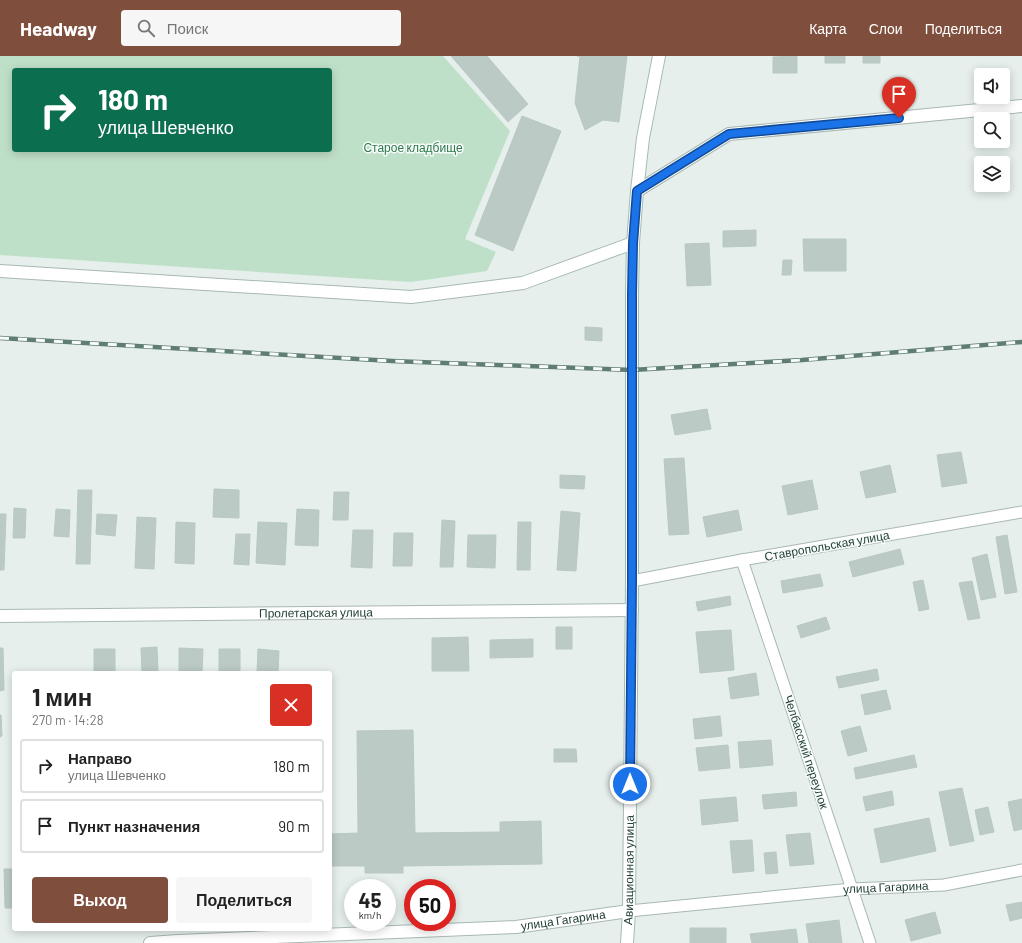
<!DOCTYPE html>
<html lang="ru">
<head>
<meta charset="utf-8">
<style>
  :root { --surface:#fff; --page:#f6f6f6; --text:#222; --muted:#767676; --line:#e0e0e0; --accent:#804e3d }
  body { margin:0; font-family:Barlow,sans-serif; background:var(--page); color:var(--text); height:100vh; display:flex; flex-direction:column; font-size:15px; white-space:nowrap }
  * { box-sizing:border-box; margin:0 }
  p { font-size:13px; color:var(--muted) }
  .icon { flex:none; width:22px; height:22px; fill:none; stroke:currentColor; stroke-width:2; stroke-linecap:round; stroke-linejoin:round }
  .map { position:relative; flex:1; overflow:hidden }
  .panel { position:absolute; left:12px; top:615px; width:320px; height:260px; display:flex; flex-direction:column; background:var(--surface); border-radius:4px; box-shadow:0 2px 10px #0003 }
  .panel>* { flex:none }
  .banner { position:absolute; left:12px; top:12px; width:320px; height:84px; border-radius:4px; box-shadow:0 2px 10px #0003; background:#0b6e4f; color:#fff; overflow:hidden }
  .controls { position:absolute; left:974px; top:12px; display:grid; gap:8px }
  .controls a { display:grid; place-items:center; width:36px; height:36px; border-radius:4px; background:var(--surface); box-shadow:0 2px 10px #0003; font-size:20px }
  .speed { position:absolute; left:344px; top:823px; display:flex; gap:8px; font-size:20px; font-weight:700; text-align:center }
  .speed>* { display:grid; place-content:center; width:52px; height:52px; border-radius:50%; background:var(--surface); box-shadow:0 2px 10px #0003; line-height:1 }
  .speed small { font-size:10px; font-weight:400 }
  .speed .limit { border:6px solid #d22; background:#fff; color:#111 }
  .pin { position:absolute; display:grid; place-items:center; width:34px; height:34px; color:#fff; margin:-41px -17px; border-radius:50% 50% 50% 0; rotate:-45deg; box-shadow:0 0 4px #0007 }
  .pin .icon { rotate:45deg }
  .me { position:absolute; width:44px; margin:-22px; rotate:0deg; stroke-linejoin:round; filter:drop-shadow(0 0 3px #0008) }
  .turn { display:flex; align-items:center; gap:14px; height:84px; padding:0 20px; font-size:18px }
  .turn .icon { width:52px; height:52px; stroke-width:2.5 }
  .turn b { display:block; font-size:28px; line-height:34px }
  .round { display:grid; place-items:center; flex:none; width:42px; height:42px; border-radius:4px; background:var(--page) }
  .summary { display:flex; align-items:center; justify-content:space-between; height:68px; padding:0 20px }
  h1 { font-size:24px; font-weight:700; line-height:30px }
  .button { display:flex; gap:8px; margin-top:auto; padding:8px 20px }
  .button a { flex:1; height:46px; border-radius:4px; background:var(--accent); color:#fff; font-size:16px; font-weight:700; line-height:46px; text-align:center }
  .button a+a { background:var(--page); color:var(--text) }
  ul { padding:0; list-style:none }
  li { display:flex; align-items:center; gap:12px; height:54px; margin:0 8px 6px; padding:0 12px; border:2px solid var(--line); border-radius:4px }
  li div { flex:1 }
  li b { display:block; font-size:15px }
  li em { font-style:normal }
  header { display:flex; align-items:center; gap:24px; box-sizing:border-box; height:56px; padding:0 20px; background:var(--accent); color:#fff }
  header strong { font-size:19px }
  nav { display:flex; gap:22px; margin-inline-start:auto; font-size:14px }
  .search { width:280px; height:36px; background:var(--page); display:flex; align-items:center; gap:10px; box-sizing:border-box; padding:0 14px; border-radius:4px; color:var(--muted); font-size:15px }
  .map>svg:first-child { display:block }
  .green { fill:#bfe0c8; fill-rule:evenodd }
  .building { fill:#bbcac4; stroke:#b8c9c2 }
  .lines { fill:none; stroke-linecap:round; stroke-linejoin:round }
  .service-casing { stroke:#a8b8b2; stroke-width:13 }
  .minor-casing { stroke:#a8b8b2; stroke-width:14 }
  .tertiary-casing { stroke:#a8b8b2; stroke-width:14 }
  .secondary-casing { stroke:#a4bbb3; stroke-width:14 }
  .service { stroke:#fff; stroke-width:11 }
  .minor { stroke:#fff; stroke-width:12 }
  .tertiary { stroke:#fff; stroke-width:12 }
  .secondary { stroke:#fff; stroke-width:12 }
  .rail-casing { stroke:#5f7d75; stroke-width:4.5 }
  .rail { stroke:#f7fbf9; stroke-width:3; stroke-dasharray:9; stroke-linecap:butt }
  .route-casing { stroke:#114b97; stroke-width:10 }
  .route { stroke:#1a73e8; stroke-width:7 }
  .labels { text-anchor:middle; stroke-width:3; stroke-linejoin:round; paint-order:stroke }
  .park-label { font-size:12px; fill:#2d7a4b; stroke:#f7fbf9 }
  .street-label { font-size:12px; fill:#24423a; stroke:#f7fbf9 }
</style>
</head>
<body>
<header>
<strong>Headway</strong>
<div class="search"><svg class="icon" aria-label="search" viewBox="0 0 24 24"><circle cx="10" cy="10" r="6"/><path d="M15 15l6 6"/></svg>Поиск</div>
<nav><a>Карта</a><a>Слои</a><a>Поделиться</a></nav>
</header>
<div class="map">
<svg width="1022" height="887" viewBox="0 0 1022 887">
  <rect width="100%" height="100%" fill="#e6efeb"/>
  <path class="green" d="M0,0h443l67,75 -45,108 31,13 -9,19 -76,11 -411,-27zM14,14h316v80h-316z"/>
  <path class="building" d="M451,0h36l41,48 -20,18z
    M577,0h50l-8,66 -16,-2 -18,10 -10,-27 5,-47z
    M797,0v17h-24v-16z
    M825,0h20v7h-20z
    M863,0h17v7h-17z
    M522,60l39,15 -48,120 -38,-16z
    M756,174v16l-33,1v-16z
    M803,183h43v32h-42z
    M709,187l2,42 -24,1 -2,-42z
    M783,204h9l-1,15h-9z
    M585,271l17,1v13l-17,-1z
    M707,353l4,20 -36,6 -4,-20z
    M961,396l6,31 -25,4 -5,-32z
    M684,402l5,76 -20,1 -5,-76z
    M890,409l6,27 -30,6 -6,-26z
    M560,419l25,1 -1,13 -24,-1z
    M812,424l6,29 -30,6 -6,-29z
    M214,433l25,1v28l-26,-1z
    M78,434h14l-2,74h-14z
    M334,436h15l-1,28h-15z
    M14,452l12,1 -1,29h-12z
    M56,453l14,1 -1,27 -15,-1z
    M297,453l22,1 -1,36 -23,-1z
    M738,454l4,20 -35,7 -4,-20z
    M561,455l19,2 -4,58 -19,-1z
    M0,458h6l-2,56h-4z
    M97,458l20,1 -2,21 -19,-2z
    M137,461l19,1 -2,51 -19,-1z
    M442,464l13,1 -2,46h-13z
    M176,466l19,1 -1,41 -19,-1z
    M258,466l29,1 -2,42 -29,-2z
    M518,466h13l-1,48h-13z
    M353,474h20l-1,38 -21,-1z
    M394,477h19l-1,33h-19z
    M236,478h14l-1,31 -15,-1z
    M468,479h28l-1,33 -28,-1z
    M1007,479l10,57 -12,2 -9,-57z
    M900,493l4,15 -51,13 -4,-15z
    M987,498l9,43 -15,3 -9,-42z
    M820,518l3,12 -40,7 -2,-12z
    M923,524l6,29 -10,2 -6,-29z
    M972,525l8,37 -12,2 -9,-37z
    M730,540l1,9 -33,6 -2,-9z
    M826,561l4,12 -29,9 -4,-12z
    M556,571h16v22h-16z
    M731,574l3,40 -34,3 -4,-41z
    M468,581l1,34h-37v-33z
    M533,583v18l-43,1v-18z
    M157,591l1,26h-16l-1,-25z
    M0,592h3l1,42 -4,1z
    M179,592l24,1 -1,24h-23z
    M94,593h21v24h-21z
    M219,593h21v24h-21z
    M258,593l21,2 -1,22h-21z
    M877,613l2,11 -40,8 -3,-11z
    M756,617l3,22 -28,4 -3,-21z
    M886,634l5,19 -26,6 -4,-20z
    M0,659h1l1,21 -2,1z
    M720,660l2,20 -27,3 -2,-20z
    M860,670l7,25 -19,5 -7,-25z
    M413,674l2,103 85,-1v-10l41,-1 1,43 -139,2v7h-38v-7h-34v-32l27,-1 -1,-102z
    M771,684l2,25 -33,3 -2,-26z
    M728,689l2,23 -31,3 -3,-23z
    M554,693h22l1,13h-23z
    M914,699l3,12 -61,12 -2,-11z
    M962,732l12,53 -24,5 -11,-54z
    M892,735l2,14 -28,6 -3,-14z
    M796,736l1,14 -33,3 -2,-14z
    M736,741l2,24 -36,4 -2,-25z
    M1022,743v30l-8,2 -6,-29z
    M988,751l6,25 -14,3 -5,-25z
    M929,762l7,33 -55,12 -7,-34z
    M810,777l4,31 -24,2 -4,-31z
    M752,784l2,31 -21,2 -3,-32z
    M776,796l2,21 -12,1 -2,-21z
    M4,813h10v39h-9z
    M1022,846v16l-12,3 -4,-16z
    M935,856l6,21 -30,8 -6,-21z
    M839,864l3,23h-33l-3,-19z
    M690,872h36v15h-36z
    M796,873l2,14h-46l-2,-9z"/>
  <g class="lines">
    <g class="service-casing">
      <g id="service">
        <path d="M742,504l128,383"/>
        <path d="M632,525l110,-21 280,-48"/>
        <path id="s1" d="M629,855l223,-22 92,-4 78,-15"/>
      </g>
    </g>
    <g class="minor-casing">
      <g id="minor">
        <path d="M637,135l92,-57 293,-28"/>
        <path d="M0,215l411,26 112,-14 110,-40"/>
        <path id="s2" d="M0,560l632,-6"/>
      </g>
    </g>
    <g class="tertiary-casing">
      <g id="tertiary">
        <path id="s3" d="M150,887l28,-2 338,-14 113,-16"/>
      </g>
    </g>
    <g class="secondary-casing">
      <g id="secondary">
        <path id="s4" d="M627,887l2,-32 3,-330v-287l1,-51 4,-52 6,-53 16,-82"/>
      </g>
    </g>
    <use href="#service" class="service"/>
    <use href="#minor" class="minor"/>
    <use href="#tertiary" class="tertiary"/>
    <use href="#secondary" class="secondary"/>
    <g class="rail-casing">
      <path id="rail" d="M0,282l392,23 240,9 170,-10 220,-18"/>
    </g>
    <use href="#rail" class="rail"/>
  </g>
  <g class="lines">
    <g class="route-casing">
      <path id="route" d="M630,728l2,-203v-287l1,-51 4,-52 92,-57 170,-16"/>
    </g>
    <use href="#route" class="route"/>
  </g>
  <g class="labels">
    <g class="park-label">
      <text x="413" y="96">Старое кладбище</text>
    </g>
    <g class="street-label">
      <text transform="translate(827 490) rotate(-10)" y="4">Ставропольская улица</text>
      <text dy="4" stroke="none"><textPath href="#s2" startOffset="316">Пролетарская улица</textPath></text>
      <text transform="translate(806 696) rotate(72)" y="4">Челбасский переулок</text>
      <text dy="4" stroke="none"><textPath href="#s4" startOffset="73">Авиационная улица</textPath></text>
      <text dy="4" stroke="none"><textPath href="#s1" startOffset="258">улица Гагарина</textPath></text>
      <text dy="4" stroke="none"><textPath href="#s3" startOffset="414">улица Гагарина</textPath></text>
    </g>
  </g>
</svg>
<div class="controls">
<a><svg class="icon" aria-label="sound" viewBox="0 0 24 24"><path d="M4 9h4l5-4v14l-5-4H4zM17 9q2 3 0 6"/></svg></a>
<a><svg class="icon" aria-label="search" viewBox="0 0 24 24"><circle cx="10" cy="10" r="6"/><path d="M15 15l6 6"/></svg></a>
<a><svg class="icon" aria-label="layers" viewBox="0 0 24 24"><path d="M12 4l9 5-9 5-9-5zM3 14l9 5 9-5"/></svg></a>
</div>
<div class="speed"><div>45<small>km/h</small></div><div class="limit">50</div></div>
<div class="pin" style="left:899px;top:62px;background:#d93025"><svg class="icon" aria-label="arrive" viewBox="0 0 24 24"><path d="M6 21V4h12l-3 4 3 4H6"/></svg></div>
<svg class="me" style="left:630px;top:728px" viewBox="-20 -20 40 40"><circle r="17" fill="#1a73e8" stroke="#fff" stroke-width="3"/><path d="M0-11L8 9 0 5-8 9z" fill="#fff"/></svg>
<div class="banner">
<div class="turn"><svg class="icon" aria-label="right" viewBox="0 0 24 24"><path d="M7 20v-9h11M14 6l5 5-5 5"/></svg><div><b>180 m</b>улица Шевченко</div></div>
</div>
<section class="panel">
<div class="summary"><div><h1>1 мин</h1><p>270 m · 14:28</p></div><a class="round" style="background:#d93025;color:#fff"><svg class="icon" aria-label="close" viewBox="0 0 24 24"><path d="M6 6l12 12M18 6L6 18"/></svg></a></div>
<ul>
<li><svg class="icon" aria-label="right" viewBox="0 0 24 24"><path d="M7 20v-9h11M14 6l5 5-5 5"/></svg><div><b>Направо</b><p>улица Шевченко</p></div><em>180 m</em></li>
<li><svg class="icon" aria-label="arrive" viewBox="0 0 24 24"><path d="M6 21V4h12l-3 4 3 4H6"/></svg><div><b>Пункт назначения</b></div><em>90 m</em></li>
</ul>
<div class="button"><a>Выход</a><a>Поделиться</a></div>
</section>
</div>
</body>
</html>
